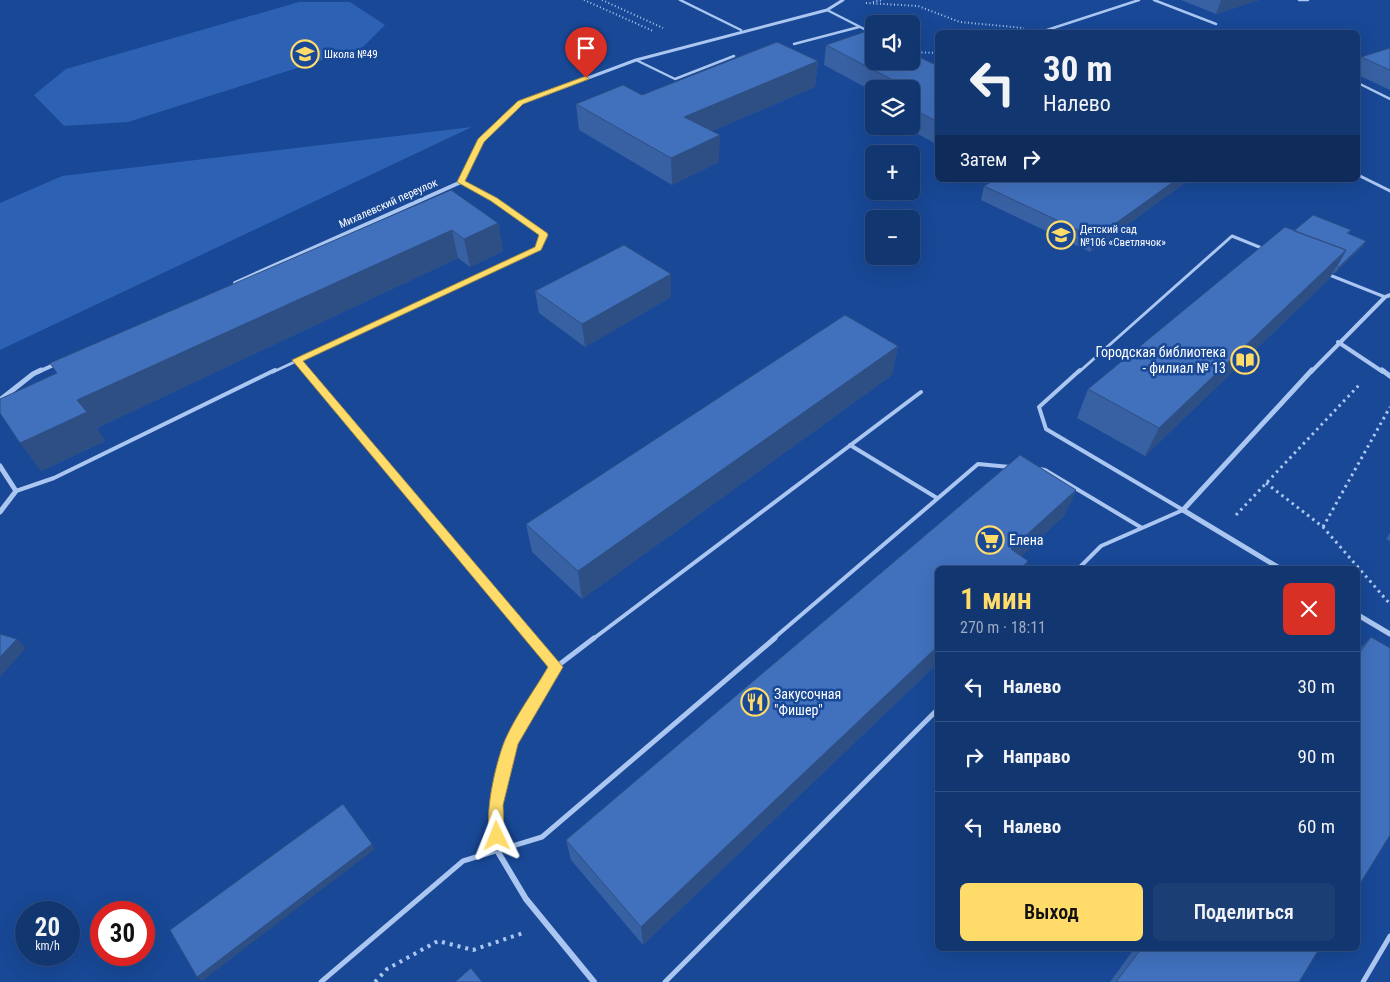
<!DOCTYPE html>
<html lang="ru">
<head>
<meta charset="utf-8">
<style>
  :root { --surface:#123670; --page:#1b3e75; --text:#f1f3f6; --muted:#9cabc3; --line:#315083; --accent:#ffdc6a }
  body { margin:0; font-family:"Roboto Condensed",sans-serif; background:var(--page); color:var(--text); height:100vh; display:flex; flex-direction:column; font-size:19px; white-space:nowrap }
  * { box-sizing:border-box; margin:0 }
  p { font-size:16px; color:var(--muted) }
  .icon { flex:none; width:28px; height:28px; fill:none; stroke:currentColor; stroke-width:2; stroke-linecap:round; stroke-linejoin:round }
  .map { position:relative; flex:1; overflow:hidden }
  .drawer { position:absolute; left:935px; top:566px; width:425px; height:385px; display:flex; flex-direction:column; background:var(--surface); border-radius:8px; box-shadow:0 5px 20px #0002,0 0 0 1px var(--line) }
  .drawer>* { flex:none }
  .top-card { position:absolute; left:935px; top:30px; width:425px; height:152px; border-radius:8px; box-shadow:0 5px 20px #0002,0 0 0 1px var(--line); background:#123670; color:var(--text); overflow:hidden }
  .fabs { position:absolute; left:865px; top:15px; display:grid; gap:10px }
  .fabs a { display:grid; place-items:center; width:55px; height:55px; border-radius:8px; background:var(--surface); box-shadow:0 5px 20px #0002,0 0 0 1px var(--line); font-size:25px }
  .speed { position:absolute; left:15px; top:901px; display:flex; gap:10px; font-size:25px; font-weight:700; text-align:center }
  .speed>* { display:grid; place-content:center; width:65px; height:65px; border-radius:50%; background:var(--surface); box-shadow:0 5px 20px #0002,0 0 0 1px var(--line); line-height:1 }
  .speed small { font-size:12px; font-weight:400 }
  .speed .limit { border:8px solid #d22; background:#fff; color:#111 }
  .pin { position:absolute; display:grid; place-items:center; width:42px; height:42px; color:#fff; margin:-51px -21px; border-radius:50% 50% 50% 0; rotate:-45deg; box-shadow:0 0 5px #0007 }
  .pin .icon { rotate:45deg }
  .me { position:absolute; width:55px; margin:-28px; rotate:358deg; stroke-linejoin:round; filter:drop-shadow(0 0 4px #0008) }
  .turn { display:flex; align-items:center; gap:18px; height:105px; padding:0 25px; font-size:22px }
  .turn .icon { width:65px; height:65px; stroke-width:2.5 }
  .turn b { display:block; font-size:35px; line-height:42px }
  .then { display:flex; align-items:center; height:48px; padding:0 25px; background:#0003; gap:10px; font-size:19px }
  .round { display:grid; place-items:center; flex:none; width:52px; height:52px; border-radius:8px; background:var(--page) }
  .overview { display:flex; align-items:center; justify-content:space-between; height:85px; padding:0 25px }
  h1 { font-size:30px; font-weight:600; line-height:38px; color:var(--accent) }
  .action { display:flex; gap:10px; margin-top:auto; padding:10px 25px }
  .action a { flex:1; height:58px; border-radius:8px; background:var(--accent); color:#111; font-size:20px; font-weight:600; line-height:58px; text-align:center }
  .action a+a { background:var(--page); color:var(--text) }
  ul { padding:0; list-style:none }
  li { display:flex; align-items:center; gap:15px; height:70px; padding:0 25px; border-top:1px solid var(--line) }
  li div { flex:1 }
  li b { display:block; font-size:19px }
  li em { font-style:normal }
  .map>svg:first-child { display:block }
  .green { fill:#2c61b4 }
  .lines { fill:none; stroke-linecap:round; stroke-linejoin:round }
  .path-far2 { stroke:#aac6f1; stroke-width:2; stroke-dasharray:1 2.5; stroke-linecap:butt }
  .path-far1 { stroke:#aac6f1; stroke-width:3; stroke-dasharray:2.5 4; stroke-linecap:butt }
  .path { stroke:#aac6f1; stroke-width:4; stroke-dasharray:3 5; stroke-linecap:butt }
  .service-far3 { stroke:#aac6f1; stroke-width:2.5 }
  .service-far2 { stroke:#aac6f1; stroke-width:3 }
  .service-far1 { stroke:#aac6f1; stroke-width:4 }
  .service { stroke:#aac6f1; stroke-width:5 }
  .minor-far3 { stroke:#aac6f1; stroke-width:3 }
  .minor-far2 { stroke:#aac6f1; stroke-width:4 }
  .minor-far1 { stroke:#aac6f1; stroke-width:5 }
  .minor { stroke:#aac6f1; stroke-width:6 }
  .wall { fill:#3861a3 }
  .shaded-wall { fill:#2e4f84 }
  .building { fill:#4171bd; stroke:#2e4f84 }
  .route { fill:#ffdc6a; stroke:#a68f45 }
  .labels { text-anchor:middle; stroke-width:5; stroke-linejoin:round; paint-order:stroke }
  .far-poi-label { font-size:11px; fill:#fff; stroke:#184896; text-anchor:start }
  .far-street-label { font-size:11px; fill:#fff; stroke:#184896 }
  .poi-label { font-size:14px; fill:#fff; stroke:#184896; text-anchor:start }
</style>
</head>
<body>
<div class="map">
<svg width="1390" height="982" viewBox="0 0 1390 982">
  <rect width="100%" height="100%" fill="#184896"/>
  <path class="green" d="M299,2h51l35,23 -22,22 -235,75 -64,4 -30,-31 32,-26z
    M472,127l-472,223v-147l62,-27z"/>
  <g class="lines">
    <path class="path-far2" d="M584,0l69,31
      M602,0l61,28
      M873,2l9,-2
      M866,3l52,3 42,16 64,6
      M911,52l27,1"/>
    <path class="path-far1" d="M1266,483l57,44 67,77
      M1236,515l124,-131
      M1323,527l67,-120"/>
    <path class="path" d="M375,982l12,-13 51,-28 35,9 50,-17"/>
    <path class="service-far3" d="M680,0l61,30
      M1154,0l62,24
      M1299,0h9
      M827,10l47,24
      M1052,32l-5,-2 92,-30
      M794,44l65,-17
      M636,60l39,19 59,-23
      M1358,83l32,16"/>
    <path class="service-far2" d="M1358,175l32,16
      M1327,274l58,23
      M297,360l10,12
      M273,372l265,-124 6,-13 -50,-35 -33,-18
      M1079,372l153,-136 32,13"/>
    <path class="service-far1" d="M306,370l227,269
      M1080,370l-41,37 7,22 137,81
      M850,445l87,53
      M1039,469l6,1 97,58
      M16,491l38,-13 221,-108
      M1078,569l23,-23 82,-36
      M593,639l328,-247
      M773,639l205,-175 32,3"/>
    <path class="service" d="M532,638l24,29 38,-29
      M321,982l142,-121 79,-24 233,-199
      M665,982l273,-273
      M1363,982l27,-46"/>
    <path class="minor-far3" d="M470,163l10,-22 41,-38 115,-43 191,-50 16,-10"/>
    <path class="minor-far2" d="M235,283l226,-101 9,-20
      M1338,342l45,30
      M38,372l18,-8
      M1311,372l74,-75 5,-2"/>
    <path class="minor-far1" d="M1382,370l8,6
      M0,400l33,-26 8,-4
      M0,466l16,25 -16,21
      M1281,569l-98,-59 129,-140
      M1358,615l32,19"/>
    <path class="minor" d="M556,667l-45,75 -15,63 2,47 28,47 68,83"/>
  </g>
  <path class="wall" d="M1181,0h78l-43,14z
    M826,45l112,21v79l-35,-19h8v-37h-37v3l-50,-27z
    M1390,48v42l-32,-15v-11l3,-7z
    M818,61l-3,26 -103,44 7,31 -47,23 -93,-55 -3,-26 66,-9z
    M1189,180l-99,72 -109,-52 3,-14z
    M451,190l47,33 5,28 -33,16 -12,-9 -361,170 8,13 -64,30 16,-98z
    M1351,230l-3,4 18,7 -4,6 -27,26h-2l-4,6 -184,177 -68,-38 11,-29 206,-158z
    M535,291l136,6 -86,50 -46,-34z
    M898,346l-6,29 -310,224 -50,-47 -6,-28z
    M1020,455l56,35 -12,26 -43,40 7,5 -3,8h-87v94l-295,282 -72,-85 -5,-20z
    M1390,533v8l-4,-2z
    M1371,637l-13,250v-236z
    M1134,949h185l-20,33h-189z"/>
  <path class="shaded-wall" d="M1221,0h38l-43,14z
    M818,61l-3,26 -131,56v-26z
    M720,135l-1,27 -47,23 -1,-27z
    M1176,180h13l-99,72 5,-14z
    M498,223l5,28 -33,16 -6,-28z
    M452,230l6,28 -361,170 8,13 -64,30 -21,-28 57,-43z
    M1366,241l-4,6 -27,26 4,-6z
    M1346,250l-17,29 -184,177 14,-28z
    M671,274v23l-86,50 -3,-23z
    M898,346l-6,29 -310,224 -4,-28z
    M1076,490l-12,26 -56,53 3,-20z
    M1028,561l-3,8h-5z
    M17,639l9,9 -26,29v-20z
    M938,646v17l-295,282 -2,-18z
    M372,844l3,5 -173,132 -5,-4z"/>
  <path class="building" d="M867,31l7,4v26h37v-8l27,13v56l-27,-14v-13l6,-2 -6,-3v-1h-1l-84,-44z
    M777,42l41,19 -134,56 36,18 -49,23 -95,-54 47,-19 19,10z
    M1390,48v22l-29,-13z
    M995,180h181l-81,58 -111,-52z
    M451,190l47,33 -34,16 -12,-9 -375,170 10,12 -67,31 -20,-30v-14l57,-26 -7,-10z
    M1313,215l38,15 -4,3 19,8 -27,26 -2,-1 9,-16 -52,-19z
    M1285,227l61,23 -187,178 -71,-39z
    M624,245l47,29 -89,50 -47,-33z
    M845,315l53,31 -320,225 -52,-47z
    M1020,455l56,35 -65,59 17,12 -8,8h-82v77l-297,281 -75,-87z
    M0,634l17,5 -17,18z
    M1371,637l19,11v187l-32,52v-232z
    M343,804l29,40 -175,133 -27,-47z
    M1141,949h178l-20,33h-183z
    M471,968l11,14h-27z"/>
  <path class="route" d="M586,76l3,3 -66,25 -39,38 -19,39 32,17 50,35 1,2 -7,15 -238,111 260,306 -45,77 -15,61 1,31 -2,5 -5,3 -5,-3c-10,-22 4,-79 13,-101 11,-25 29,-49 43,-73l-256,-307 243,-113 4,-12 -48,-34 -34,-19 21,-43 40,-38z"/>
  <defs>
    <g id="school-ring" transform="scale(1.4375)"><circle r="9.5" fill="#184896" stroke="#ffdc6a" stroke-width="1.5"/><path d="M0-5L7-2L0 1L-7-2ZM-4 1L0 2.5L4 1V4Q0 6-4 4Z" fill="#ffdc6a"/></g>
    <g id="library-ring" transform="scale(1.4375)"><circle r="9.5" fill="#184896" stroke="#ffdc6a" stroke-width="1.5"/><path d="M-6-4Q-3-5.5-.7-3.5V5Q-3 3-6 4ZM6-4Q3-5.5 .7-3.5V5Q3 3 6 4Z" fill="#ffdc6a"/></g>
    <g id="supermarket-ring" transform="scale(1.4375)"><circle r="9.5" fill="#184896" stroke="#ffdc6a" stroke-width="1.5"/><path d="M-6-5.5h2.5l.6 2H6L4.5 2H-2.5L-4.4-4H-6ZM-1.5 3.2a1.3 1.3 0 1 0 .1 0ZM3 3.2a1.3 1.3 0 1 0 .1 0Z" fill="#ffdc6a"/></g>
    <g id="restaurant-ring" transform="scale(1.4375)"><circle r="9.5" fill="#184896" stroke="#ffdc6a" stroke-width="1.5"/><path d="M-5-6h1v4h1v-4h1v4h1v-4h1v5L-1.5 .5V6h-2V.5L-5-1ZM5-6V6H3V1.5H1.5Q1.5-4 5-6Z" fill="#ffdc6a"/></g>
  </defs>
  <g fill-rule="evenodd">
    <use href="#school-ring" x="305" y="54"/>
    <use href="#school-ring" x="1061" y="235"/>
    <use href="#library-ring" x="1245" y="360"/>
    <use href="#supermarket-ring" x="990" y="540"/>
    <use href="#restaurant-ring" x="755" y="702"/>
  </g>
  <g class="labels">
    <g class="far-poi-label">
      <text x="324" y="58">Школа №49</text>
      <text x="1080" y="233">Детский сад<tspan x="1080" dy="13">№106 «Светлячок»</tspan></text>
    </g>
    <g class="far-street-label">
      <text transform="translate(388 203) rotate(-24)" y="4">Михалевский переулок</text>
    </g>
    <g class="poi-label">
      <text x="1226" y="357" text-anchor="end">Городская библиотека<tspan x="1226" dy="16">- филиал № 13</tspan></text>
      <text x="1009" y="545">Елена</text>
      <text x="774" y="699">Закусочная<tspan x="774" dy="16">"Фишер"</tspan></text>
    </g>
  </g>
</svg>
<div class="fabs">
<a><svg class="icon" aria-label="sound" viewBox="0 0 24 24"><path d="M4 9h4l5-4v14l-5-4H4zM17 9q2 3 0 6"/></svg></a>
<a><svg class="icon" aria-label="layers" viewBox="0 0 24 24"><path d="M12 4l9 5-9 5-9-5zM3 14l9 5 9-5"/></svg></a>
<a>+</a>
<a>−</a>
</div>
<div class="speed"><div>20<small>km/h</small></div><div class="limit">30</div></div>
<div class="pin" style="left:586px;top:78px;background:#d93025"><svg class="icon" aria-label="arrive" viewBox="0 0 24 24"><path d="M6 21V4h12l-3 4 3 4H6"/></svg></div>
<svg class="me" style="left:497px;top:836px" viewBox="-20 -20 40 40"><path d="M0-17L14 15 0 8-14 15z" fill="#ffdc6a" stroke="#fff" stroke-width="4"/></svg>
<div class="top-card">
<div class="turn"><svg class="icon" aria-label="left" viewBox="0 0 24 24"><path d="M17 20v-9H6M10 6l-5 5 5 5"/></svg><div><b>30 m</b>Налево</div></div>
<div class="then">Затем<svg class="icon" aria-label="right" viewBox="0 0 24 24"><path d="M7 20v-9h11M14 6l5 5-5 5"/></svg></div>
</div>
<section class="drawer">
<div class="overview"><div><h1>1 мин</h1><p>270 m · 18:11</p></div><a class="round" style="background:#d93025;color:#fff"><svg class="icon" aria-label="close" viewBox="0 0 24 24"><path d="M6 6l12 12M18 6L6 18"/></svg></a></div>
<ul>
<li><svg class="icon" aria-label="left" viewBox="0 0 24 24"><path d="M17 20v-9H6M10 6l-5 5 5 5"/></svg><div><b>Налево</b></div><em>30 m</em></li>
<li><svg class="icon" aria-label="right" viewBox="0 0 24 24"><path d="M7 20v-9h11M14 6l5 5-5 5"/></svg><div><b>Направо</b></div><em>90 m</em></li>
<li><svg class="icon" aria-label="left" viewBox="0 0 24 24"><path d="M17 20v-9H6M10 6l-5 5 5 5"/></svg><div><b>Налево</b></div><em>60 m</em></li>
</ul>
<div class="action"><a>Выход</a><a>Поделиться</a></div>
</section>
</div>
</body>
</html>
